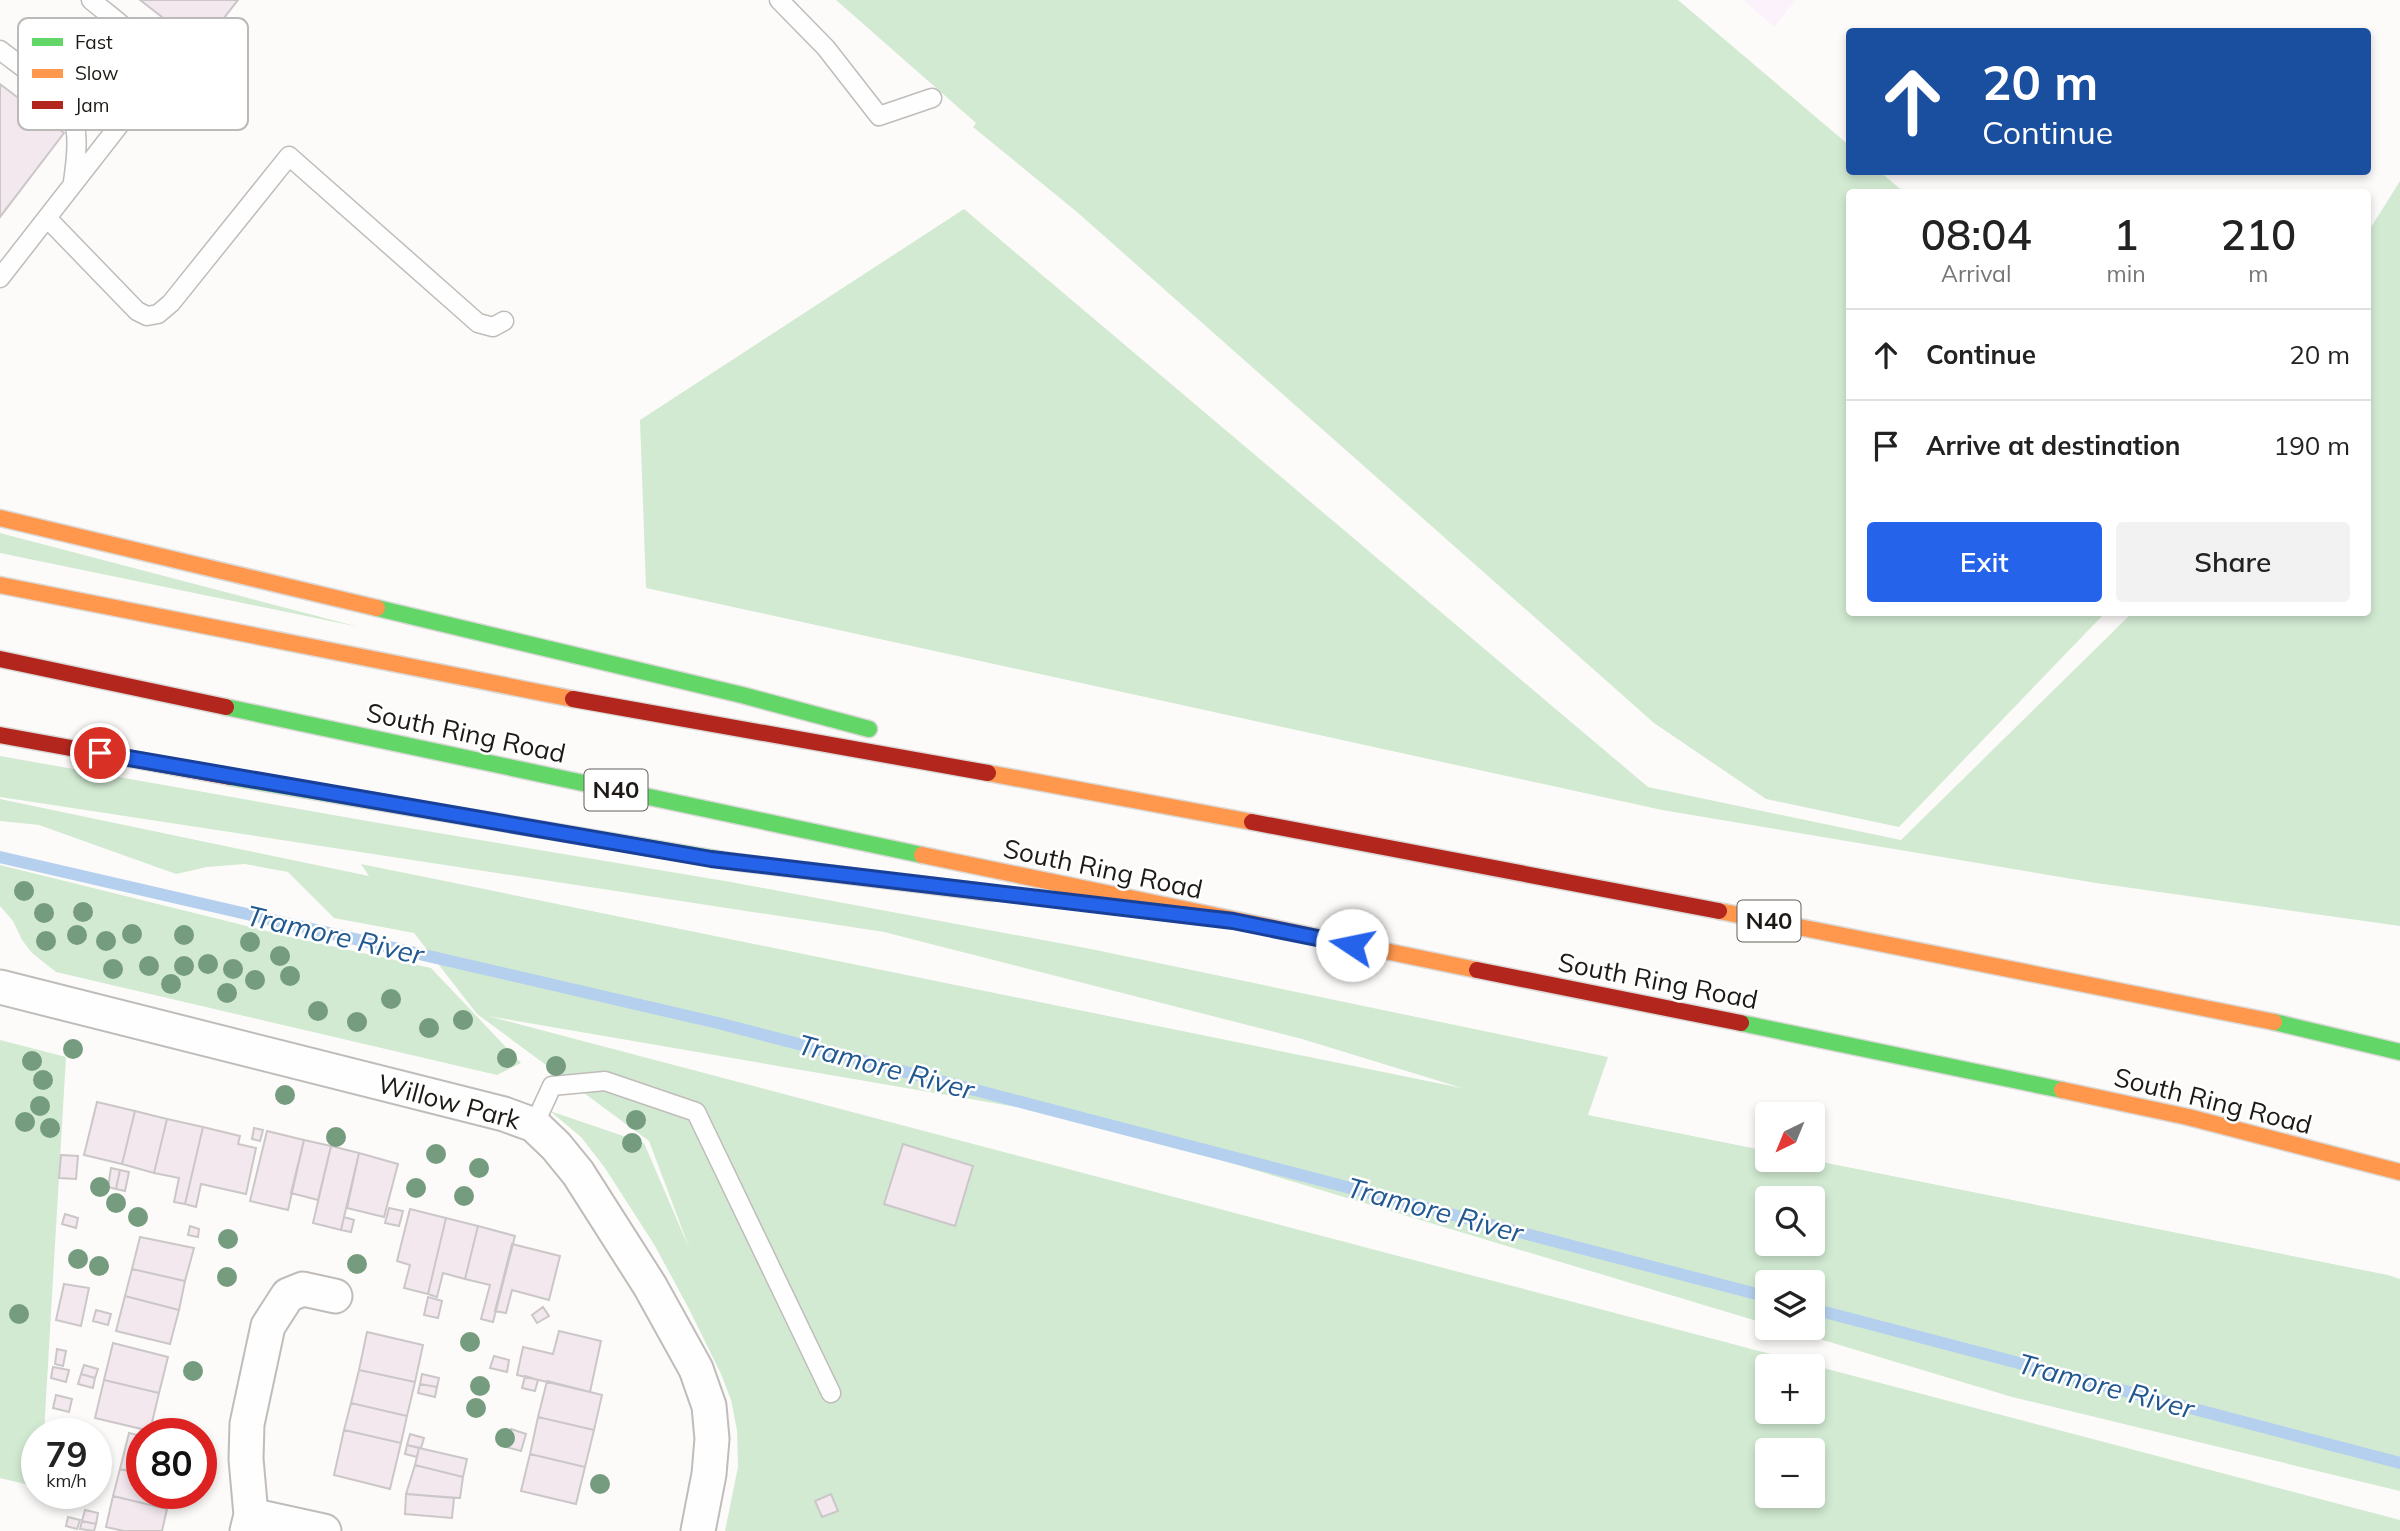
<!DOCTYPE html>
<html lang="en">
<head>
<meta charset="utf-8">
<style>
  :root { --surface:#fff; --page:#f2f2f2; --text:#222; --muted:#767676; --line:#e0e0e0; --accent:#2563eb }
  body { margin:0; font-family:Mulish,sans-serif; background:var(--page); color:var(--text); height:100vh; display:flex; flex-direction:column; font-size:26px; white-space:nowrap }
  * { box-sizing:border-box; margin:0 }
  p { font-size:23px; color:var(--muted) }
  .icon { flex:none; width:38px; height:38px; fill:none; stroke:currentColor; stroke-width:2; stroke-linecap:round; stroke-linejoin:round }
  .map { position:relative; flex:1; overflow:hidden }
  .side { position:absolute; left:1846px; top:189px; width:525px; height:427px; display:flex; flex-direction:column; background:var(--surface); border-radius:7px; box-shadow:0 4px 10px #0003 }
  .side>* { flex:none }
  .top-card { position:absolute; left:1846px; top:28px; width:525px; height:147px; border-radius:7px; box-shadow:0 4px 10px #0003; background:#1a4fa0; color:#fff; overflow:hidden }
  .needle { width:46px; rotate:223deg }
  .controls { position:absolute; left:1755px; top:1102px; display:grid; gap:14px }
  .controls a { display:grid; place-items:center; width:70px; height:70px; border-radius:7px; background:var(--surface); box-shadow:0 4px 10px #0003; font-size:35px }
  .speed { position:absolute; left:21px; top:1418px; display:flex; gap:14px; font-size:35px; font-weight:700; text-align:center }
  .speed>* { display:grid; place-content:center; width:91px; height:91px; border-radius:50%; background:var(--surface); box-shadow:0 4px 10px #0003; line-height:1 }
  .speed small { font-size:18px; font-weight:400 }
  .speed .limit { border:10px solid #d22; background:#fff; color:#111 }
  .pin { position:absolute; display:grid; place-items:center; width:60px; height:60px; color:#fff; margin:-30px; border:4px solid #fff; border-radius:50%; box-shadow:0 2px 7px #0007 }
  .me { position:absolute; width:77px; margin:-38px; rotate:281deg; stroke-linejoin:round; filter:drop-shadow(0 0 5px #0008) }
  .turn { display:flex; align-items:center; gap:24px; height:147px; padding:0 21px; font-size:32px }
  .turn .icon { width:91px; height:91px; stroke-width:2.5 }
  .turn b { display:block; font-size:49px; line-height:60px }
  .eta { display:flex; justify-content:space-evenly; align-items:center; height:119px; text-align:center }
  .eta b { font-size:42px; font-weight:600; line-height:49px }
  .button { display:flex; gap:14px; margin-top:auto; padding:14px 21px }
  .button a { flex:1; height:80px; border-radius:7px; background:var(--accent); color:#fff; font-size:28px; font-weight:600; line-height:80px; text-align:center }
  .button a+a { background:var(--page); color:var(--text) }
  ul { padding:0; list-style:none }
  li { display:flex; align-items:center; gap:21px; height:91px; padding:0 21px; border-top:2px solid var(--line) }
  li div { flex:1 }
  li b { display:block; font-size:26px }
  li em { font-style:normal }
  .map>svg:first-child { display:block }
  .education { fill:#fcf2fc }
  .green { fill:#d2ead2; fill-rule:evenodd }
  .lines { fill:none; stroke-linecap:round; stroke-linejoin:round }
  .stream { stroke:#b4d0ee; stroke-width:12 }
  .building { fill:#f4e8ef; stroke:#cbc7c8; stroke-width:2 }
  .lane-casing { stroke:#bfbcb9; stroke-width:21 }
  .street-casing { stroke:#bfbcb9; stroke-width:37 }
  .fast-casing { stroke:#dad9d7; stroke-width:19 }
  .slow-casing { stroke:#dad9d7; stroke-width:19 }
  .jam-casing { stroke:#dad9d7; stroke-width:19 }
  .lane { stroke:#fffefe; stroke-width:18 }
  .street { stroke:#fffefe; stroke-width:33 }
  .fast { stroke:#63d668; stroke-width:16 }
  .slow { stroke:#ff974d; stroke-width:16 }
  .jam { stroke:#b3261e; stroke-width:16 }
  .tree { fill:#759c7e }
  .route-casing { stroke:#184099; stroke-width:18 }
  .route { stroke:#2563eb; stroke-width:12 }
  .labels { text-anchor:middle; stroke-width:5; stroke-linejoin:round; paint-order:stroke }
  .shield { fill:#fff; stroke:#615e5a; stroke-width:2 }
  .shield-label { font-size:24px; font-weight:bold; fill:#1d1914 }
  .street-label { font-size:26px; fill:#1d1914; stroke:#fff }
  .water-label { font-size:28px; font-style:italic; fill:#225890; stroke:#fff }
  .key { fill:#fff; stroke:#bbbab8; stroke-width:2 }
  .key-label { font-size:19px; fill:#1d1914 }
</style>
</head>
<body>
<div class="map">
<svg width="2400" height="1531" viewBox="0 0 2400 1531">
  <rect width="100%" height="100%" fill="#fdfbf9"/>
  <path class="education" d="M1743,0h53l-22,27z"/>
  <path class="green" d="M836,0h842l172,146v26h30l24,20h-54v420l255,1 -206,214 -133,-28 -112,-76 -577,-511 -104,-85 3,-4z
    M2400,181v745l-304,-43 -434,-73 -1016,-222 -6,-168 324,-211 684,578 253,53 231,-227 236,-1v-380z
    M0,533l359,94 -359,-74z
    M0,756l373,66 358,60 360,67 517,108 -20,58 179,36 1,9h44l576,115 12,4v212l-388,-94 -229,-69h30v-45h-45l-1,41 -686,-206 -593,-102 1912,504v11h-1675l13,-64 -1,-37 -6,-30 -10,-26 -32,-65 -34,-63 -50,-78 -24,-31 -31,-26 94,32 46,107 -41,-109 -172,-127 -63,-81 -80,-15 -46,-46 -43,-8 -38,3 -31,7 -137,-49 -39,-4v-22l369,77 -8,-12 1101,224 -160,-49 -418,-107 -884,-135zM1768,1199h45v45h-45zM1768,1367h45v45h-45zM1768,1451h45v45h-45z
    M0,865l295,73 136,30 90,95 -24,12 -441,-103 -24,-19 -10,-13 -9,-19 -13,-15z
    M0,1040l66,17 -22,376h-7v54l-37,-9z"/>
  <g class="lines">
    <path class="stream" d="M0,857l718,166 1050,274
      M1813,1309l587,154"/>
  </g>
  <path class="building" d="M140,0h98l-37,47z
    M0,84l64,49 -64,84z
    M97,1102l38,9 -13,53 -38,-9z
    M135,1111l32,8 -13,54 -32,-9z
    M167,1119l36,8 -18,77 -11,-2 5,-24 -25,-5z
    M203,1127l37,9 -2,8 18,4 -10,46 -45,-10 -5,23 -11,-3z
    M254,1128l9,2 -3,11 -8,-2z
    M267,1131l37,9 -16,70 -38,-9z
    M304,1140l27,6 -13,54 -27,-7z
    M903,1144l70,22 -18,60 -71,-22z
    M331,1146l28,7 -18,77 -28,-7z
    M359,1153l39,11 -14,53 -37,-9z
    M61,1155l17,1 -2,23 -17,-1z
    M111,1168l9,2 -4,19 -8,-2z
    M120,1170l9,2 -4,19 -9,-2z
    M389,1208l14,3 -4,15 -14,-3z
    M410,1209l36,9 -18,76 -24,-6 6,-23 -13,-4z
    M65,1214l13,4 -2,10 -14,-4z
    M344,1217l10,3 -3,12 -10,-2z
    M446,1218l32,8 -13,53 -22,-6 -6,24 -9,-3z
    M190,1226l9,3 -1,8 -10,-2z
    M478,1226l37,10 -22,86 -12,-3 9,-34 -25,-6z
    M140,1237l54,11 -9,33 -53,-12z
    M512,1244l48,12 -11,44 -37,-10 -6,23 -11,-2z
    M132,1269l53,12 -6,29 -54,-14z
    M64,1284l25,4 -8,38 -25,-6z
    M125,1296l54,14 -9,34 -54,-13z
    M428,1297l14,4 -4,17 -14,-3z
    M543,1307l6,9 -12,7 -5,-8z
    M96,1310l15,4 -3,11 -15,-4z
    M559,1331l42,10 -11,51 -73,-17 6,-28 30,7z
    M367,1332l56,13 -8,37 -56,-12z
    M113,1343l55,14 -9,36 -55,-13z
    M57,1349l9,2 -3,15 -8,-2z
    M494,1356l15,4 -2,12 -17,-4z
    M84,1365l14,4 -3,9 -14,-4z
    M53,1367l16,3 -3,12 -15,-4z
    M359,1370l56,12 -8,34 -56,-13z
    M81,1374l14,4 -2,10 -15,-4z
    M422,1374l17,4 -2,9 -17,-3z
    M525,1376l13,4 -3,11 -13,-3z
    M104,1380l55,13 -9,38 -55,-13z
    M547,1381l55,14 -8,35 -56,-13z
    M420,1384l17,3 -2,10 -17,-4z
    M56,1395l16,4 -3,13 -16,-4z
    M351,1403l56,13 -6,27 -57,-13z
    M538,1417l56,13 -9,37 -55,-13z
    M511,1429l15,5 -5,17 -15,-4z
    M344,1430l57,13 -11,46 -56,-14z
    M129,1433l13,3v38l-22,-5z
    M410,1434l14,4 -3,10 -14,-3z
    M407,1445l12,3 -2,9 -12,-3z
    M419,1448l48,11 -4,18 -48,-12z
    M99,1453l10,3 -3,10 -10,-3z
    M530,1454l55,13 -9,37 -55,-13z
    M96,1463l15,4 -3,10 -12,-3z
    M415,1465l48,12 -3,21 -54,-4z
    M120,1469l22,5v19h29l-4,16 -54,-13z
    M406,1494l48,4 -2,20 -47,-4z
    M831,1494l7,17 -16,6 -7,-16z
    M113,1496l54,13 -5,22h-38l-18,-4z
    M85,1510l13,3 -2,11 -14,-3z
    M68,1517l12,3 -3,9 -11,-3z
    M82,1521l14,3 -2,7 -14,-2z"/>
  <g class="lines">
    <g class="lane-casing">
      <path id="lane" d="M779,0l47,48 53,68 53,-18
        M0,50c25,20 73,49 76,83 2,17 -1,33 -3,49
        M47,218l90,93 10,5 11,-2 13,-11 118,-147 189,167 15,4 11,-6
        M0,278l145,-186c13,-47 -22,-65 -54,-92
        M534,1125l18,-39 53,-5 91,31 135,281"/>
    </g>
    <g class="street-casing">
      <path id="street" d="M0,987l504,127 30,11 22,21 22,27 72,113 46,83 13,37 3,33 -3,35 -11,57
        M251,1515l73,16
        M247,1531l4,-16 -5,-56 1,-35 21,-98 20,-31 15,-6 32,7"/>
    </g>
    <g class="fast-casing">
      <path id="fast" d="M377,608l365,87 127,34
        M226,707l696,148
        M230,777l505,85
        M2274,1022l126,30
        M1741,1023l321,67"/>
    </g>
    <g class="slow-casing">
      <path id="slow" d="M0,518l377,90
        M0,585l573,114
        M988,773l264,49
        M922,855l555,115
        M735,862l256,31
        M1719,911l555,111
        M2062,1090l126,27 212,55"/>
    </g>
    <g class="jam-casing">
      <path id="jam" d="M0,659l226,48
        M573,699l415,74
        M0,735l230,42
        M1252,822l467,89
        M1477,970l264,53"/>
    </g>
    <use href="#lane" class="lane"/>
    <use href="#street" class="street"/>
    <use href="#fast" class="fast"/>
    <use href="#slow" class="slow"/>
    <use href="#jam" class="jam"/>
  </g>
  <g class="tree">
    <circle cx="24" cy="891" r="10"/>
    <circle cx="83" cy="912" r="10"/>
    <circle cx="44" cy="913" r="10"/>
    <circle cx="132" cy="934" r="10"/>
    <circle cx="77" cy="935" r="10"/>
    <circle cx="184" cy="935" r="10"/>
    <circle cx="46" cy="941" r="10"/>
    <circle cx="106" cy="941" r="10"/>
    <circle cx="250" cy="942" r="10"/>
    <circle cx="280" cy="956" r="10"/>
    <circle cx="208" cy="964" r="10"/>
    <circle cx="149" cy="966" r="10"/>
    <circle cx="184" cy="966" r="10"/>
    <circle cx="113" cy="969" r="10"/>
    <circle cx="233" cy="969" r="10"/>
    <circle cx="290" cy="976" r="10"/>
    <circle cx="255" cy="980" r="10"/>
    <circle cx="171" cy="984" r="10"/>
    <circle cx="227" cy="993" r="10"/>
    <circle cx="391" cy="999" r="10"/>
    <circle cx="318" cy="1011" r="10"/>
    <circle cx="463" cy="1020" r="10"/>
    <circle cx="357" cy="1022" r="10"/>
    <circle cx="429" cy="1028" r="10"/>
    <circle cx="73" cy="1049" r="10"/>
    <circle cx="507" cy="1058" r="10"/>
    <circle cx="32" cy="1061" r="10"/>
    <circle cx="556" cy="1066" r="10"/>
    <circle cx="43" cy="1080" r="10"/>
    <circle cx="285" cy="1095" r="10"/>
    <circle cx="40" cy="1106" r="10"/>
    <circle cx="636" cy="1120" r="10"/>
    <circle cx="25" cy="1122" r="10"/>
    <circle cx="50" cy="1128" r="10"/>
    <circle cx="336" cy="1137" r="10"/>
    <circle cx="632" cy="1143" r="10"/>
    <circle cx="436" cy="1154" r="10"/>
    <circle cx="479" cy="1168" r="10"/>
    <circle cx="100" cy="1187" r="10"/>
    <circle cx="416" cy="1188" r="10"/>
    <circle cx="464" cy="1196" r="10"/>
    <circle cx="116" cy="1203" r="10"/>
    <circle cx="138" cy="1217" r="10"/>
    <circle cx="228" cy="1239" r="10"/>
    <circle cx="78" cy="1259" r="10"/>
    <circle cx="357" cy="1264" r="10"/>
    <circle cx="99" cy="1266" r="10"/>
    <circle cx="227" cy="1277" r="10"/>
    <circle cx="19" cy="1314" r="10"/>
    <circle cx="470" cy="1342" r="10"/>
    <circle cx="193" cy="1371" r="10"/>
    <circle cx="480" cy="1386" r="10"/>
    <circle cx="476" cy="1408" r="10"/>
    <circle cx="505" cy="1438" r="10"/>
    <circle cx="600" cy="1484" r="10"/>
  </g>
  <g class="lines">
    <g class="route-casing">
      <path id="route" d="M100,753l611,106 522,62 119,24"/>
    </g>
    <use href="#route" class="route"/>
  </g>
  <g class="labels">
    <g class="shield">
      <rect x="584.5" y="769.5" width="63" height="41" rx="5"/>
      <rect x="1737.5" y="900.5" width="63" height="41" rx="5"/>
    </g>
    <g class="shield-label">
      <text x="616" y="798">N40</text>
      <text x="1769" y="929">N40</text>
    </g>
    <g class="street-label">
      <text transform="translate(466 733) rotate(12)" y="9">South Ring Road</text>
      <text transform="translate(1103 869) rotate(12)" y="9">South Ring Road</text>
      <text transform="translate(1658 981) rotate(11)" y="9">South Ring Road</text>
      <text transform="translate(2213 1101) rotate(14)" y="9">South Ring Road</text>
      <text transform="translate(449 1102) rotate(15)" y="9">Willow Park</text>
    </g>
    <g class="water-label">
      <text transform="translate(335 935) rotate(13)" y="10">Tramore River</text>
      <text transform="translate(886 1067) rotate(15)" y="10">Tramore River</text>
      <text transform="translate(1435 1210) rotate(15)" y="10">Tramore River</text>
      <text transform="translate(2106 1386) rotate(15)" y="10">Tramore River</text>
    </g>
  </g>
  <rect x="18" y="18" width="230" height="112" rx="10" class="key"/>
  <rect x="32" y="38" width="31" height="8" fill="#63d668"/>
  <rect x="32" y="69" width="31" height="9" fill="#ff974d"/>
  <rect x="32" y="101" width="31" height="8" fill="#b3261e"/>
  <g class="key-label">
    <text x="75" y="49">Fast</text>
    <text x="75" y="80">Slow</text>
    <text x="75" y="112">Jam</text>
  </g>
</svg>
<div class="controls">
<a><svg class="needle" viewBox="-14 -14 28 28"><path d="M0-13l5 13h-10z" fill="#e53935"/><path d="M0 13l5-13h-10z" fill="#767676"/></svg></a>
<a><svg class="icon" aria-label="search" viewBox="0 0 24 24"><circle cx="10" cy="10" r="6"/><path d="M15 15l6 6"/></svg></a>
<a><svg class="icon" aria-label="layers" viewBox="0 0 24 24"><path d="M12 4l9 5-9 5-9-5zM3 14l9 5 9-5"/></svg></a>
<a>+</a>
<a>−</a>
</div>
<div class="speed"><div>79<small>km/h</small></div><div class="limit">80</div></div>
<div class="pin" style="left:100px;top:753px;background:#d93025"><svg class="icon" aria-label="arrive" viewBox="0 0 24 24"><path d="M6 21V4h12l-3 4 3 4H6"/></svg></div>
<svg class="me" style="left:1352px;top:945px" viewBox="-20 -20 40 40"><circle r="19" fill="#fff"/><path d="M0-13L10 11 0 6-10 11z" fill="#2563eb"/></svg>
<div class="top-card">
<div class="turn"><svg class="icon" aria-label="ahead" viewBox="0 0 24 24"><path d="M12 20V5M6 11l6-6 6 6"/></svg><div><b>20 m</b>Continue</div></div>
</div>
<section class="side">
<div class="eta">
<div><b>08:04</b><p>Arrival</p></div>
<div><b>1</b><p>min</p></div>
<div><b>210</b><p>m</p></div>
</div>
<ul>
<li><svg class="icon" aria-label="ahead" viewBox="0 0 24 24"><path d="M12 20V5M6 11l6-6 6 6"/></svg><div><b>Continue</b></div><em>20 m</em></li>
<li><svg class="icon" aria-label="arrive" viewBox="0 0 24 24"><path d="M6 21V4h12l-3 4 3 4H6"/></svg><div><b>Arrive at destination</b></div><em>190 m</em></li>
</ul>
<div class="button"><a>Exit</a><a>Share</a></div>
</section>
</div>
</body>
</html>
